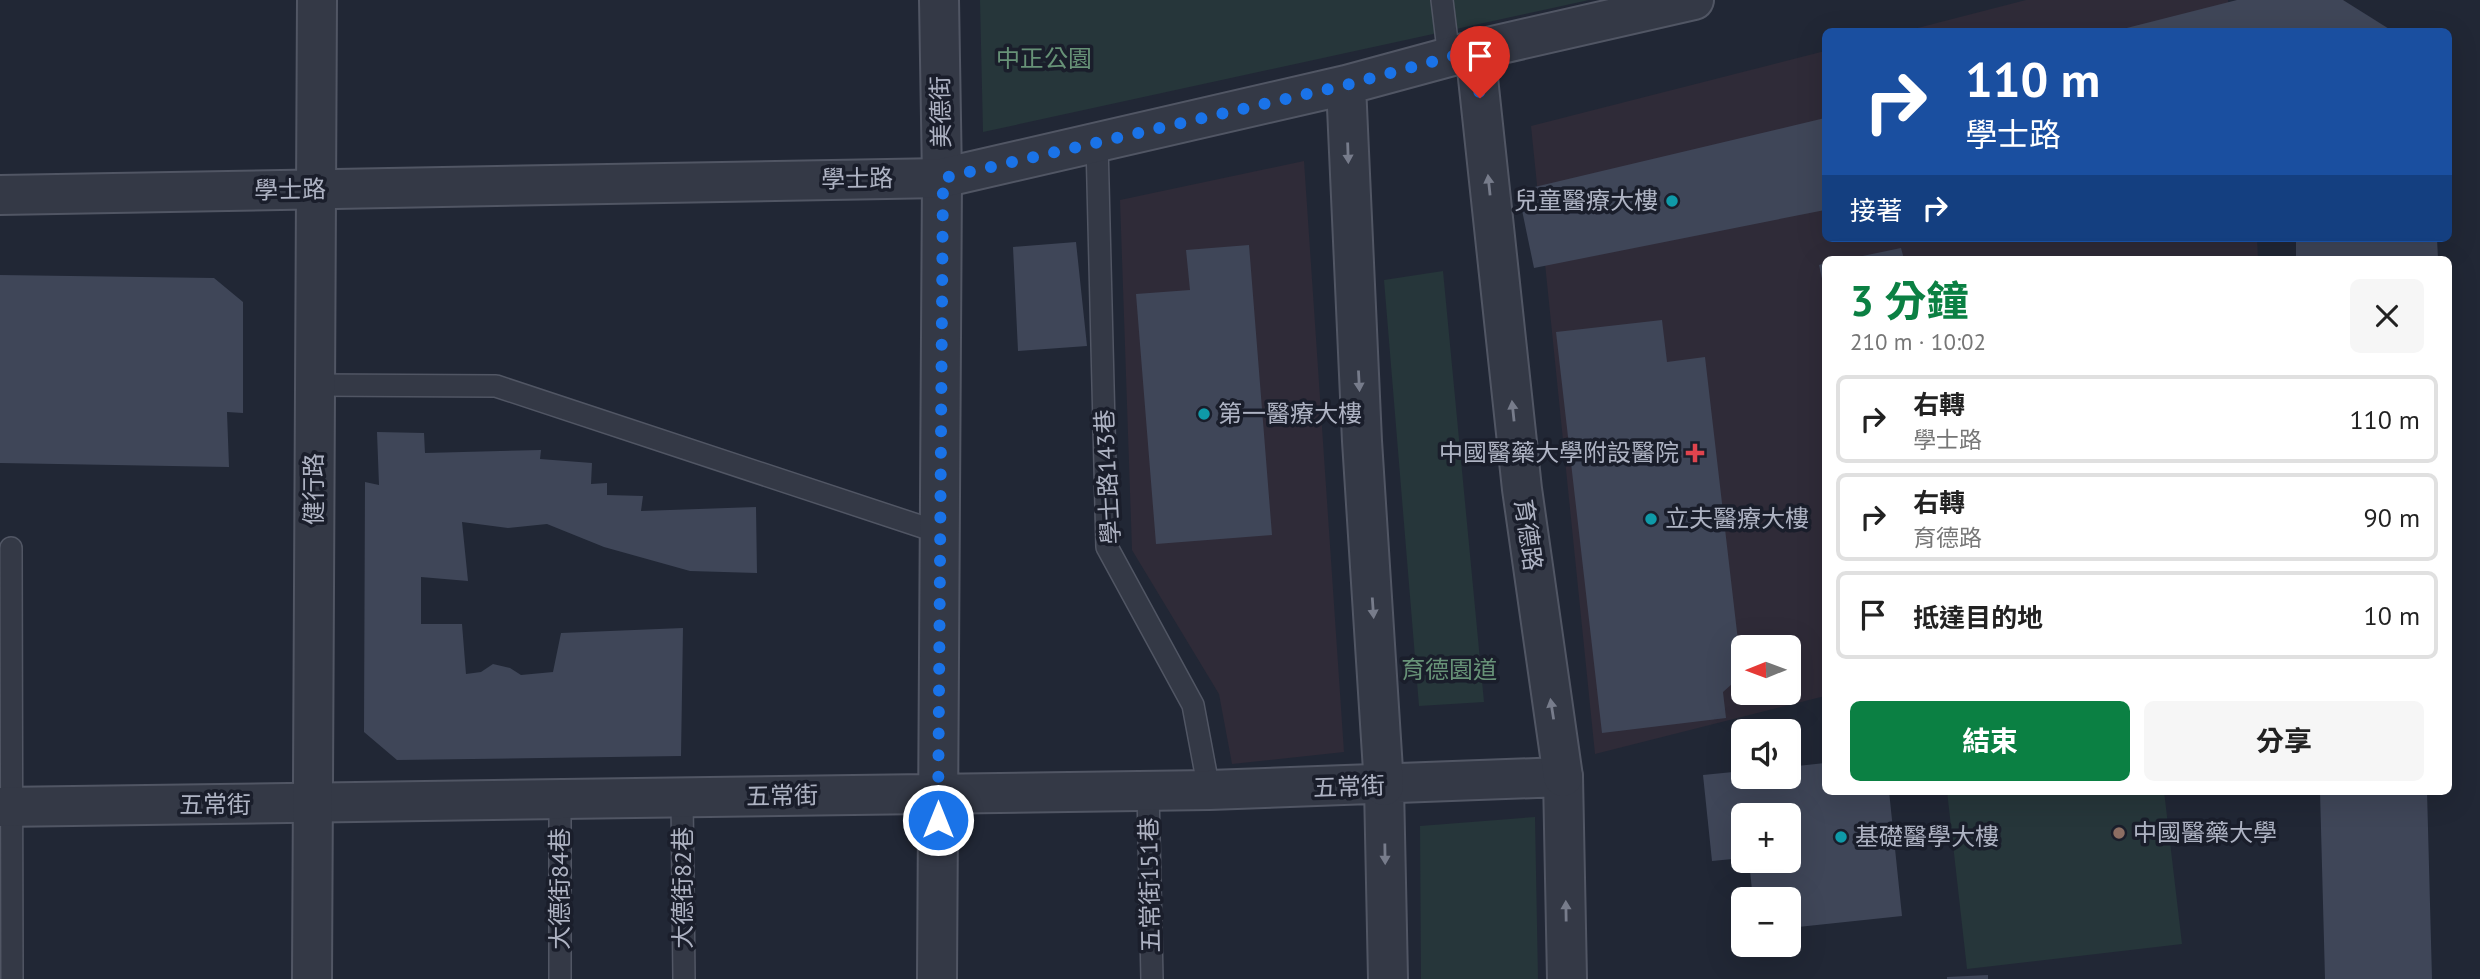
<!DOCTYPE html>
<html lang="zh-TW">
<head>
<meta charset="utf-8">
<style>
  :root { --surface:#fff; --page:#f6f6f6; --text:#222; --muted:#767676; --line:#e0e0e0; --accent:#0b8043 }
  body { margin:0; font-family:"PT Sans","Noto Sans TC",sans-serif; background:var(--page); color:var(--text); height:100vh; display:flex; flex-direction:column; font-size:26px; white-space:nowrap }
  * { box-sizing:border-box; margin:0 }
  p { font-size:23px; color:var(--muted) }
  .icon { flex:none; width:38px; height:38px; fill:none; stroke:currentColor; stroke-width:2; stroke-linecap:round; stroke-linejoin:round }
  .map { position:relative; flex:1; overflow:hidden }
  .side { position:absolute; left:1822px; top:256px; width:630px; height:539px; display:flex; flex-direction:column; background:var(--surface); border-radius:10px; box-shadow:0 7px 28px #0002 }
  .side>* { flex:none }
  .hud { position:absolute; left:1822px; top:28px; width:630px; height:214px; border-radius:10px; box-shadow:0 7px 28px #0002; background:#1a4fa0; color:#fff; overflow:hidden }
  .needle { width:46px; rotate:269deg }
  .buttons { position:absolute; left:1731px; top:635px; display:grid; gap:14px }
  .buttons a { display:grid; place-items:center; width:70px; height:70px; border-radius:10px; background:var(--surface); box-shadow:0 7px 28px #0002; font-size:35px }
  .pin { position:absolute; display:grid; place-items:center; width:60px; height:60px; color:#fff; margin:-72px -30px; border-radius:50% 50% 50% 0; rotate:-45deg; box-shadow:0 0 7px #0007 }
  .pin .icon { rotate:45deg }
  .me { position:absolute; width:77px; margin:-38px; rotate:0deg; stroke-linejoin:round; filter:drop-shadow(0 0 5px #0008) }
  .turn { display:flex; align-items:center; gap:24px; height:147px; padding:0 28px; font-size:32px }
  .turn .icon { width:91px; height:91px; stroke-width:2.5 }
  .turn b { display:block; font-size:49px; line-height:60px }
  .then { display:flex; align-items:center; height:66px; padding:0 28px; background:#0003; gap:14px; font-size:26px }
  .round { display:grid; place-items:center; flex:none; width:74px; height:74px; border-radius:10px; background:var(--page) }
  .summary { display:flex; align-items:center; justify-content:space-between; height:119px; padding:0 28px }
  h1 { font-size:42px; font-weight:700; line-height:52px; color:var(--accent) }
  .button { display:flex; gap:14px; margin-top:auto; padding:14px 28px }
  .button a { flex:1; height:80px; border-radius:10px; background:var(--accent); color:#fff; font-size:28px; font-weight:700; line-height:80px; text-align:center }
  .button a+a { background:var(--page); color:var(--text) }
  ul { padding:0; list-style:none }
  li { display:flex; align-items:center; gap:21px; height:88px; margin:0 14px 10px; padding:0 14px; border:4px solid var(--line); border-radius:10px }
  li div { flex:1 }
  li b { display:block; font-size:26px }
  li em { font-style:normal }
  .map>svg:first-child { display:block }
  .medical { fill:#2f2b38; fill-rule:evenodd }
  .green { fill:#26363a }
  .building { fill:#3f4658 }
  .lines { fill:none; stroke-linecap:round; stroke-linejoin:round }
  .service-casing { stroke:#515664; stroke-width:24 }
  .minor-casing { stroke:#515664; stroke-width:42 }
  .tertiary-casing { stroke:#515664; stroke-width:42 }
  .service { stroke:#343946; stroke-width:21 }
  .minor { stroke:#343946; stroke-width:38 }
  .tertiary { stroke:#343946; stroke-width:38 }
  .oneway { fill:#777c8b }
  .route { stroke:#1a73e8; stroke-width:12; stroke-dasharray:0 21.6 }
  .culture-dot { fill:#0f9aa8; stroke:#1a1e2b; stroke-width:2.5 }
  .health-dot { fill:#e0444e; stroke:#1a1e2b; stroke-width:2.5 }
  .education-dot { fill:#8d6e63; stroke:#1a1e2b; stroke-width:2.5 }
  .labels { text-anchor:middle; stroke-width:7; stroke-linejoin:round; paint-order:stroke }
  .park-label { font-size:24px; fill:#679277; stroke:#1a1e2b }
  .street-label { font-size:24px; fill:#aeb3c3; stroke:#1a1e2b }
  .poi-label { font-size:24px; fill:#aeb3c3; stroke:#1a1e2b; text-anchor:start }
</style>
</head>
<body>
<div class="map">
<svg width="2480" height="979" viewBox="0 0 2480 979">
  <rect width="100%" height="100%" fill="#212735"/>
  <path class="medical" d="M2026,0h202l4,31 -330,1z
    M1825,51v187h432l1,21h-433v437l-230,58 -64,-628zM1743,648h45v45h-45z
    M1304,161l40,591 -112,12 -13,-70 -87,-144 -12,-350z"/>
  <path class="green" d="M980,0h609l-606,132z
    M1443,271l41,431 -65,4 -35,-426z
    M1947,791h217l18,153 -215,25z
    M1535,817l3,162h-117l-1,-153z"/>
  <path class="building" d="M2237,0h106l51,32h-283z
    M1825,118v92l-291,58 -16,-77z
    M2296,238h141l1,21h-142z
    M1076,242l11,104 -69,5 -5,-104z
    M1249,245l23,290 -116,9 -20,-250 54,-4 -4,-40z
    M1901,248l3,11h-51v-1z
    M1825,263v25h-1l-5,-23z
    M0,275l214,3 29,24v111l-16,-1 2,55 -229,-4z
    M1662,320l5,42 38,-5 37,318 -19,17 3,26 -124,15 -46,-401z
    M377,432l47,1 1,20 116,-3 -1,9 52,4 -1,21 16,-1v12l36,1 -2,15 115,-4 1,66 -67,-2 -86,-24 -57,-23 -39,4 -46,-6 6,59 -47,-4v47h41l4,50 15,-2 12,-8 17,4 11,7 32,-3 8,-39 122,-5 -2,128 -284,4 -33,-28 1,-250 14,3z
    M1825,763v28h64l13,125 -104,11 -4,-32 -41,5 -4,-39h39v-45h-45v42l-31,3 -9,-86 40,-4v6h45v-10z
    M2320,791h107l5,188h-107z
    M1988,975v4h-41v-2z"/>
  <g class="lines">
    <g class="service-casing">
      <path id="service" d="M1442,0l7,58
        M1097,143l10,404 86,158 16,85
        M314,385l182,1 442,146
        M11,548l1,431
        M1148,791l4,188
        M682,797l2,182
        M560,979v-179"/>
    </g>
    <g class="minor-casing">
      <path id="minor" d="M1384,786l4,193
        M0,807l1209,-17 354,-13 4,202
        M937,979l5,-801 -3,-178"/>
    </g>
    <g class="tertiary-casing">
      <path id="tertiary" d="M1475,50l47,439 41,288
        M1346,85l16,356 22,345
        M0,195l942,-17 404,-93 129,-35 219,-50
        M312,979l5,-979"/>
    </g>
    <use href="#service" class="service"/>
    <use href="#minor" class="minor"/>
    <use href="#tertiary" class="tertiary"/>
  </g>
  <defs><path id="oneway-solid" d="M-6-.8H1V-3.2L6.5 0L1 3.2V.8H-6Z" transform="scale(1.75)"/></defs>
  <g class="oneway">
    <use href="#oneway-solid" transform="translate(1348 153) rotate(88)"/>
    <use href="#oneway-solid" transform="translate(1489 185) rotate(-96)"/>
    <use href="#oneway-solid" transform="translate(1359 381) rotate(87)"/>
    <use href="#oneway-solid" transform="translate(1513 411) rotate(-96)"/>
    <use href="#oneway-solid" transform="translate(1373 608) rotate(86)"/>
    <use href="#oneway-solid" transform="translate(1552 709) rotate(-99)"/>
    <use href="#oneway-solid" transform="translate(1385 854) rotate(89)"/>
    <use href="#oneway-solid" transform="translate(1566 911) rotate(-91)"/>
  </g>
  <g class="lines">
    <path class="route" d="M938,820l5,-642 403,-93 129,-35 5,48"/>
  </g>
  <g class="culture-dot">
    <circle cx="1672" cy="201" r="7"/>
    <circle cx="1204" cy="414" r="7"/>
    <circle cx="1651" cy="519" r="7"/>
    <circle cx="1841" cy="837" r="7"/>
  </g>
  <path class="health-dot" d="M1691.5 442.5h7v7h7v7h-7v7h-7v-7h-7v-7h7z"/>
  <circle class="education-dot" cx="2119" cy="833" r="7"/>
  <g class="labels">
    <g class="park-label">
      <text x="1044" y="67">中正公園</text>
      <text x="1449" y="678">育德園道</text>
    </g>
    <g class="street-label">
      <text transform="translate(941 112) rotate(-91)" y="8">美德街</text>
      <text transform="translate(857 179) rotate(-1)" y="8">學士路</text>
      <text transform="translate(290 190) rotate(-1)" y="8">學士路</text>
      <text transform="translate(1108 477) rotate(-93)" y="8">學士路143巷</text>
      <text transform="translate(314 489) rotate(-90)" y="8">健行路</text>
      <text transform="translate(1528 535) rotate(82)" y="8">育德路</text>
      <text transform="translate(1349 787) rotate(-2)" y="8">五常街</text>
      <text transform="translate(782 796) rotate(-1)" y="8">五常街</text>
      <text x="215" y="813">五常街</text>
      <text transform="translate(1150 885) rotate(-91)" y="8">五常街151巷</text>
      <text transform="translate(683 888) rotate(-90)" y="8">大德街82巷</text>
      <text transform="translate(560 889) rotate(-90)" y="8">大德街84巷</text>
    </g>
    <g class="poi-label">
      <text x="1658" y="209" text-anchor="end">兒童醫療大樓</text>
      <text x="1218" y="422">第一醫療大樓</text>
      <text x="1679" y="461" text-anchor="end">中國醫藥大學附設醫院</text>
      <text x="1665" y="527">立夫醫療大樓</text>
      <text x="2133" y="841">中國醫藥大學</text>
      <text x="1855" y="845">基礎醫學大樓</text>
    </g>
  </g>
</svg>
<div class="buttons">
<a><svg class="needle" viewBox="-14 -14 28 28"><path d="M0-13l5 13h-10z" fill="#e53935"/><path d="M0 13l5-13h-10z" fill="#767676"/></svg></a>
<a><svg class="icon" aria-label="sound" viewBox="0 0 24 24"><path d="M4 9h4l5-4v14l-5-4H4zM17 9q2 3 0 6"/></svg></a>
<a>+</a>
<a>−</a>
</div>
<div class="pin" style="left:1480px;top:98px;background:#d93025"><svg class="icon" aria-label="arrive" viewBox="0 0 24 24"><path d="M6 21V4h12l-3 4 3 4H6"/></svg></div>
<svg class="me" style="left:938px;top:820px" viewBox="-20 -20 40 40"><circle r="17" fill="#1a73e8" stroke="#fff" stroke-width="3"/><path d="M0-11L8 9 0 5-8 9z" fill="#fff"/></svg>
<div class="hud">
<div class="turn"><svg class="icon" aria-label="right" viewBox="0 0 24 24"><path d="M7 20v-9h11M14 6l5 5-5 5"/></svg><div><b>110 m</b>學士路</div></div>
<div class="then">接著<svg class="icon" aria-label="right" viewBox="0 0 24 24"><path d="M7 20v-9h11M14 6l5 5-5 5"/></svg></div>
</div>
<section class="side">
<div class="summary"><div><h1>3 分鐘</h1><p>210 m · 10:02</p></div><a class="round"><svg class="icon" aria-label="close" viewBox="0 0 24 24"><path d="M6 6l12 12M18 6L6 18"/></svg></a></div>
<ul>
<li><svg class="icon" aria-label="right" viewBox="0 0 24 24"><path d="M7 20v-9h11M14 6l5 5-5 5"/></svg><div><b>右轉</b><p>學士路</p></div><em>110 m</em></li>
<li><svg class="icon" aria-label="right" viewBox="0 0 24 24"><path d="M7 20v-9h11M14 6l5 5-5 5"/></svg><div><b>右轉</b><p>育德路</p></div><em>90 m</em></li>
<li><svg class="icon" aria-label="arrive" viewBox="0 0 24 24"><path d="M6 21V4h12l-3 4 3 4H6"/></svg><div><b>抵達目的地</b></div><em>10 m</em></li>
</ul>
<div class="button"><a>結束</a><a>分享</a></div>
</section>
</div>
</body>
</html>
